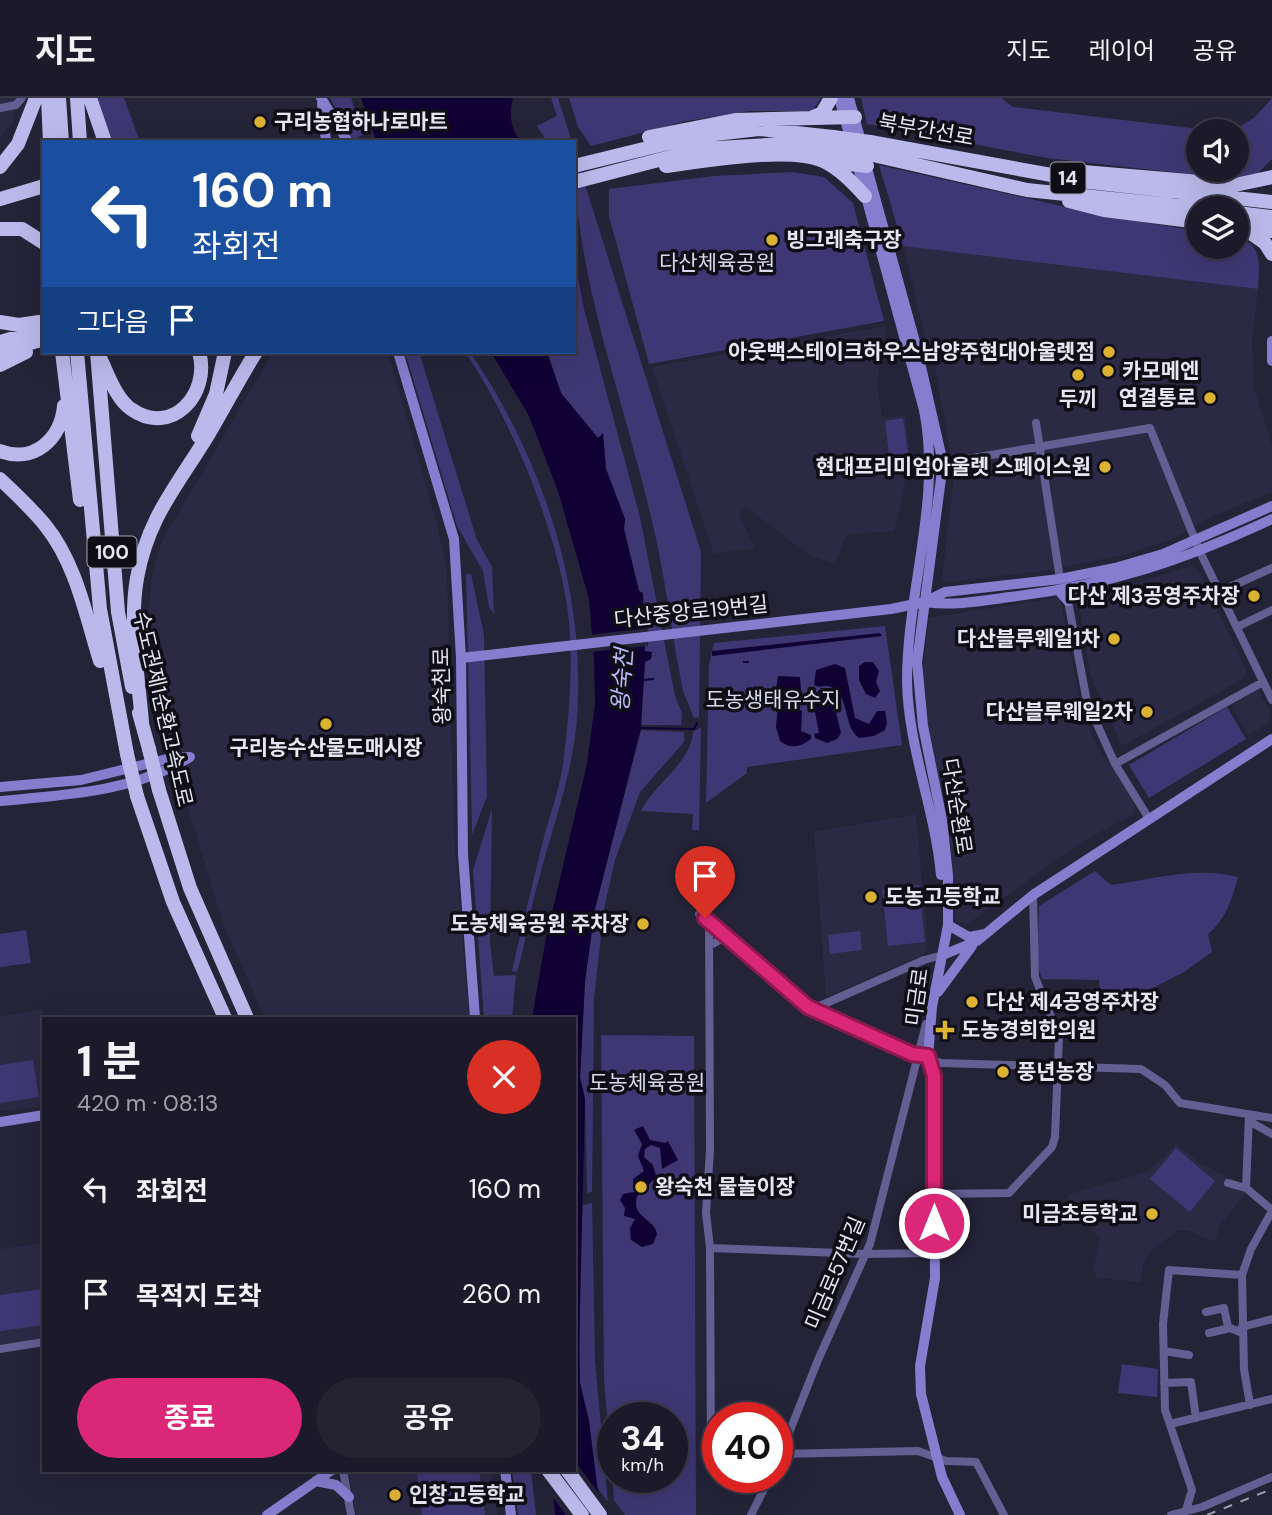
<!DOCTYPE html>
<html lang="ko">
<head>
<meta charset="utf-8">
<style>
  :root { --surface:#1c1a2a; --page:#252332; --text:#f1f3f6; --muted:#a0a1a8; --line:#3a3847; --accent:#db2777 }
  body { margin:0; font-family:"DM Sans","Noto Sans KR",sans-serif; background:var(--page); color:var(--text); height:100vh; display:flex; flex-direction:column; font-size:26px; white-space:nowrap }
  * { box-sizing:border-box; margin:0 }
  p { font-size:23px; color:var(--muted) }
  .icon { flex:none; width:38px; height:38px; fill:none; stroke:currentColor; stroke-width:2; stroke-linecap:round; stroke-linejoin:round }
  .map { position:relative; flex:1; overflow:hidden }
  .side { position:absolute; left:42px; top:919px; width:534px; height:455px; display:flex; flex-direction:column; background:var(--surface); border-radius:0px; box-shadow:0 7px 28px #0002,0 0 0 2px var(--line) }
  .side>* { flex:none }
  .guide { position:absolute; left:42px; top:42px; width:534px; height:214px; border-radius:0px; box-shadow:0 7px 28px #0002,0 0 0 2px var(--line); background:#1a4fa0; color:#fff; overflow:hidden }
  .controls { position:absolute; left:1186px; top:21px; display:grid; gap:14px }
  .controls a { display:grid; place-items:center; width:63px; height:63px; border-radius:50%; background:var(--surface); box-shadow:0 7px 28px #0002,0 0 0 2px var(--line); font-size:35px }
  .speed { position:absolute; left:597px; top:1304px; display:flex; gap:14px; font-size:35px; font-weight:700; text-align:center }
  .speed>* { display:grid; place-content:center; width:91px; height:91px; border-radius:50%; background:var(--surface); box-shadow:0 7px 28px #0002,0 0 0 2px var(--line); line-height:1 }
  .speed small { font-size:18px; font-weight:400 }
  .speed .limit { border:10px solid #d22; background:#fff; color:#111 }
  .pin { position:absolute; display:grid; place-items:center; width:60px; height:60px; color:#fff; margin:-72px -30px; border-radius:50% 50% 50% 0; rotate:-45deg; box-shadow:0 0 7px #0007 }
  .pin .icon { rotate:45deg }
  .me { position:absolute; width:77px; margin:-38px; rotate:0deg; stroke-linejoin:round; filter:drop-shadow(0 0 5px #0008) }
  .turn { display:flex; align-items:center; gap:24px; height:147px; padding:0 35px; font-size:32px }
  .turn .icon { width:91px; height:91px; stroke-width:2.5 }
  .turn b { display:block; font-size:49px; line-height:60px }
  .then { display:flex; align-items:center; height:66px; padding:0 35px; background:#0003; gap:14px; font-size:26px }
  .round { display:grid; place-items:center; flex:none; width:74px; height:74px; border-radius:37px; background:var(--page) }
  .head { display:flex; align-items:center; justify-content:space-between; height:119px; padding:0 35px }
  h1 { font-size:42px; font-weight:700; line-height:52px }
  .primary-button { display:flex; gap:14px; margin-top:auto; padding:14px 35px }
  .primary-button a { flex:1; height:80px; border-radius:42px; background:var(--accent); color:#fff; font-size:28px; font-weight:700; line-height:80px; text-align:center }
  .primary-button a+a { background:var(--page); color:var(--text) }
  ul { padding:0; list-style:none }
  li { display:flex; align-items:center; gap:21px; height:105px; padding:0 35px }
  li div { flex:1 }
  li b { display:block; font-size:26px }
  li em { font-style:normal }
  header { display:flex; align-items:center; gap:42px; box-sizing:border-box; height:98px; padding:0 35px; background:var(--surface); border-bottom:2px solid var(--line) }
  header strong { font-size:33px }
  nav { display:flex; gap:38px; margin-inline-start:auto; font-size:24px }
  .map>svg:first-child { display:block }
  .built { fill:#2c2945 }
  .green { fill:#3f3773; fill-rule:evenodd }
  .water { fill:#100135 }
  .pier { fill:#252338 }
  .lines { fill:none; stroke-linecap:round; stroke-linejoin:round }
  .stream { stroke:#100135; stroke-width:2 }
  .street { stroke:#635f92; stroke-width:8 }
  .secondary { stroke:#867dcf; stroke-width:10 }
  .highway { stroke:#bbb9eb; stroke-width:14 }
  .rail { stroke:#9e9dae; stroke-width:2; stroke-dasharray:9 9; stroke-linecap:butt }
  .highway-bridge { stroke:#bbb9eb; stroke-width:14 }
  .route-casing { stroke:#8e194d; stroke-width:18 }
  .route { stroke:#db2777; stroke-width:12 }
  .poi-dot { fill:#dcb233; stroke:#0f0e17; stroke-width:2.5 }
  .labels { text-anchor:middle; stroke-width:7; stroke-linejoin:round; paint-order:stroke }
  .shield { fill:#0f0e17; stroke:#a5a4b1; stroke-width:2 }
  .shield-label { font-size:19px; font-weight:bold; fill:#e5e5f3 }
  .poi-label { font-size:21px; font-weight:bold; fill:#e5e5f3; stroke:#0f0e17; text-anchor:start }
  .street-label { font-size:21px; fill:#e5e5f3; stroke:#0f0e17 }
  .park-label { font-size:21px; fill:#d9d9ef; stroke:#0f0e17 }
  .water-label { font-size:23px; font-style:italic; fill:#bdb9f8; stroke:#0f0e17 }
</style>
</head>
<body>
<header>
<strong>지도</strong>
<nav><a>지도</a><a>레이어</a><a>공유</a></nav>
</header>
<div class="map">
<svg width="1272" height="1417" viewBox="0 0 1272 1417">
  <rect width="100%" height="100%" fill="#252338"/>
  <path class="built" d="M0,0h16l-3,24 -13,16z
    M903,148l355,43 -6,54 2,44 18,58v47l-66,27 -34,20 -44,15 -86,17 -95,11 -5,-4 12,-102 -20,-117 -6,-11z
    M887,228l-10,57 5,35 23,-3 6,47 -17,69 -47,3 -12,30 -26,-9 -63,-48 -7,7 16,34 -41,6 -62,-187z
    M273,254h114l4,10 46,163 10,46 7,265 15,182h-204l-41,-92 -42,-137 -31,-130 -3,-39 4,-44 9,-33z
    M1191,468l7,3 49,103 -4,7 -117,65h-5l-32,-73 -10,-69 44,-11 10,-7z
    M1060,499l20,106 15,40 40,59 -1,12 -51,27 -117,84 -11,-5 -3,-61 -26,-138 -3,-50 6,-53z
    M1258,592l13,23 -2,10 -21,12 -17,-29z
    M916,716l12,135 -4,5 -98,43 -12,-165z
    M43,912l1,96 -44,5v-95z
    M1177,1046l21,18 52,26 -30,37 -5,17 -28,-12 -9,1 -22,15 -12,15 -4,21 -43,-4 -4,-12 7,-28 -37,-34 7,-10 77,-22z
    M44,1145v95l-44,7v-96z
    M348,1372h143l6,45h-141z"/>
  <path class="green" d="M95,0h29l16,44h-29z
    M330,0h21l12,37 -11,5z
    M551,0h7l14,44h-25l-10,-16 20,-10z
    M569,0h252l-9,13h-63l-62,10 -96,25 -13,-19z
    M861,0h140l12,9 203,24h-17v39h38v-39h-5l22,-13 18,-20v61l-18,18 -48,-1 -159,-18 -180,-34z
    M574,52l127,402 -2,165 -5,1 -11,-27c-12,-59 -18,-120 -33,-178 -28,-120 -76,-240 -76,-363z
    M879,67l231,52 89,14v16h38v-9c27,5 22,30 21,51l-355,-43z
    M792,74l32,5 29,26 31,118 -235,43 -40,-148v-27l105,-13z
    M574,158l10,53 56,208 35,179 7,17 -1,12h-41l5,-64 6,-9h-6l-2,-58 -4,-3 -15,-62 1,-10 -19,-50 -3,-35 -5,4 -37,-45 -14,-41h27z
    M405,254h14l58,188 15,27 2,47 -5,-7 -6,-36 -26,-45z
    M465,254h5c74,109 119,244 106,377 -6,52 -24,100 -37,150 -9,30 -13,63 -22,93l-5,-1c10,-45 21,-89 32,-134 6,-22 14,-44 18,-67 7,-48 11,-99 7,-148 -8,-83 -57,-202 -104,-270z
    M903,320l5,35 -19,2 -4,-34z
    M466,476h5l13,61 3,161 -15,39z
    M885,528l17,119 -155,22v6l-41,30 3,-138 5,-22z
    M1227,609l19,32 -97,59 -20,-33z
    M701,629l-2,103h-7l1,-16 -52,-3c13,-27 50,-48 52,-79z
    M641,632l43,2v10l-44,50 -25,68 -11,49 -10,90 -2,193 -5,1 -2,-94 -5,-22 5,-96 10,-72z
    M492,711l-2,134 4,33 22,-1 -4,43h-28l-11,-148z
    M1095,773l16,14c44,-6 84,-19 127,-8 -6,22 -12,42 -30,57l4,18 -28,20 -45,23 -39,-3 -1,-12 -57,-1 -5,-16 2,-57z
    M919,787l6,57 -37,4 -6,-57z
    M26,832l5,33 -31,4v-33z
    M860,833l2,19 -32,4 -2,-19z
    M601,937l93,1 2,479h-71l-11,-15 -10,-121zM612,1320h60v59h-60z
    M33,962l6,37 -39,6v-38z
    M1176,1050l39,33 -25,31 -40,-33z
    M592,1105l3,158 13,141 -12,-16 -7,-65 -9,-38v-146l3,-32z
    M44,1191v36l-44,6v-36z
    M1122,1266l36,5 -1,28 -39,-4z
    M449,1372h30l6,45h-63l-5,-41z
    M512,1372h19l5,45h-18z"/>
  <path class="water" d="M361,0h152c-4,16 -3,30 8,44h-144z
    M491,254h56l14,41 37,45 5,-5 3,36 19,50 -1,10 15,62 4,2 2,58 7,1 -1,7 -6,3 -4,66 -46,181 -10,72 -5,96 5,22 -6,251 1,33 9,38 12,94h-46l-4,-45h23v-452h-42l14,-80 41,-174 8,-60 -1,-45 -5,-60 -31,-108 -29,-75z
    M880,535l2,3 -170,20v-5z
    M865,564h8l6,9 -3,11 4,9 -5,7 -9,-4 -7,-14v-14z
    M835,566l10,4 10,50 14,6 8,-13h8l2,11 -2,8 -11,6 -15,2c-16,-12 -9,-39 -26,-50 -7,-5 -11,1 -19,-3l2,-15z
    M778,578l22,1 1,13 -9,10 -16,-10z
    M819,592h5l9,10 8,33 -4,6 -10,4 -12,-5 -1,-4 5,-1 -6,-32z
    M787,604l15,9 -1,20 10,4v4c-9,7 -20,11 -31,2l-4,-14 2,-21z
    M643,1028l7,14 15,3 3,-2 10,19 -16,9 -2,-21 -9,-3 -6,4 -1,8 9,8 3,11c-5,10 -20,14 -20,27 0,15 19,17 21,31l-4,10 -11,3 -11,-7 -1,-12 5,-9 -11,-3 1,-8 -5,-8 3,-6 11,-2 -1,-13 11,-8 -6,-15 4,-12 -8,-14z"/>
  <path class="pier" d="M648,530v18l-58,6 -1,-17z
    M574,1362l27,36 3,19h-38l-17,-23 -2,-22h27z"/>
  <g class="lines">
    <path class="stream" d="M744,564h4
      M644,582l9,-1
      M640,630l54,1 3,-6"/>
    <path class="street" d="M0,10l16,-3 6,-7
      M1036,325l24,156
      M943,365l207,-35 50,124 72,148
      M1221,493l51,-23
      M1068,503l19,101 28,62 33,53
      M1237,529l35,-17
      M1115,666l148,-82
      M699,816l30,21 81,72 5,1 109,-48 19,-5
      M709,822l1,230 -4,63 4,35
      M709,848l20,-11
      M810,909l102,46 29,10 200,6 24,16 15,18 92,15
      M1249,1023l23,13
      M1228,1085l18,5 26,22
      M1246,1090l3,-73
      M934,1096l75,-1 43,-46 3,-10 4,-100 -24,-60 -2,-82
      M1206,1214l18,-4 4,19 14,6
      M1242,1229l30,-8
      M1209,1235l21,-5
      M0,1251l44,-7
      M1164,1253l25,4
      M1164,1285l27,-1 5,36
      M1250,1307l-6,-36 -2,-94 9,-26 21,-38
      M1170,1326l102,-25
      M778,1356l140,-3 28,10 30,1 28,53
      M718,1358h-7l-1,-208 155,6 70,-1
      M777,1365l41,-103 52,-116 56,-220
      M343,1372l8,45
      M1186,1412l6,-20 -27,-80 -2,-86 6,-54 73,5
      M751,1417l19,-38
      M1171,1417l31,-8 70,-30"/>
    <path class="secondary" d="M321,0l27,44
      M839,0l13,47
      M849,0l13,47
      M322,6l4,38
      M856,62l68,250c18,90 -17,180 -17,271 1,66 28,128 34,194
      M865,63l52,188 26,114 -26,199 6,64 19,94 6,55v50l-16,82 -4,50 5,15 2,206 -15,88 1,28 21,83 18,38
      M1272,243v20
      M398,254l56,187 7,119 2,196 12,164
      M1059,493l9,10 5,-12
      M925,504c29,4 56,-1 85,-5 100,-12 172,-36 262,-78
      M461,560l430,-49 34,-7 20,-10 115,-13 55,-11 48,-14 109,-48
      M0,689l81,-7 90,-22 17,-1
      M0,703c65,-6 134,-9 190,-44
      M948,827l21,12 16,-3
      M943,857l34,-14 56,-46 239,-156
      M938,894l34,-46
      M0,1024l44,-7
      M505,1372l6,45
      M316,1383l20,4 13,12
      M267,1417l65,-45"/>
    <path class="highway" d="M48,0l2,44
      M59,0l3,44
      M77,0l3,44
      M90,0l15,44
      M811,20l11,-5 9,-15
      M649,39l86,-17 120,-3
      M870,44l220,40 182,20
      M873,57l154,35 172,18
      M826,63l41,5
      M574,68l123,-30 62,-7 74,8
      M666,68c37,-5 124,-20 157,-5 17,8 30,22 42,35
      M0,69l18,-23 18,-46
      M1072,73l163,14 37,-8
      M574,84l127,-33 84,-5 52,5
      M0,101l44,-13
      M1069,103l35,9 95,12
      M1237,115l35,4
      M1242,129l23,16 7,11
      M1246,129l26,4
      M0,131h22l22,14
      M0,224l19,3 20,-3
      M0,244l44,-13
      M0,254l44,-13
      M62,254l18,148
      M77,254l23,257 27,145
      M97,254l21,260 14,75
      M100,260c8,16 16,41 31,51 41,29 80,-16 68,-57
      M0,267l26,-13
      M198,338l18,-42 9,-42
      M0,353c34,13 61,-12 64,-45
      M0,381c15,14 32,30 45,46 31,38 41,91 55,136
      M139,615l10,36
      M142,624c-4,-47 -13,-97 -5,-144 11,-61 40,-92 71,-143 16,-27 31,-56 48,-83
      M159,692l31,98 57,130
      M137,698l36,106 52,116
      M548,1372l34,45
      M567,1372l33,45"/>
    <path class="rail" d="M1207,1417l65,-26"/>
    <path class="highway-bridge" d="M833,39l37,5
      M837,51l36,6
      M149,651l10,41
      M127,656l10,42"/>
  </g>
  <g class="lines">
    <g class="route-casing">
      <path id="route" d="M705,820l103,89 104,47 16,2 6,20v147"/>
    </g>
    <use href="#route" class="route"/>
  </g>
  <g class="poi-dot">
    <circle cx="260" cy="24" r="7"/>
    <circle cx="772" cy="142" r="7"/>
    <circle cx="1109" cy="254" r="7"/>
    <circle cx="1108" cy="273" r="7"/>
    <circle cx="1078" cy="277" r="7"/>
    <circle cx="1210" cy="300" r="7"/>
    <circle cx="1105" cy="369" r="7"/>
    <circle cx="1254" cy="498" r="7"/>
    <circle cx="1114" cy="541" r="7"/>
    <circle cx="1147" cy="614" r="7"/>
    <circle cx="326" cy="626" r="7"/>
    <circle cx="871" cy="799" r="7"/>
    <circle cx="643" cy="826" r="7"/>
    <circle cx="972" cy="904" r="7"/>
    <path d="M941.5 921.5h7v7h7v7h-7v7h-7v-7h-7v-7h7z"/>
    <circle cx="1003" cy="974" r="7"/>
    <circle cx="641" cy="1089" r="7"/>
    <circle cx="1152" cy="1116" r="7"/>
    <circle cx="395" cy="1397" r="7"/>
  </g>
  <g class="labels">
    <g class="shield">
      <rect x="1050.5" y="64.5" width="35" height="31" rx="5"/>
      <rect x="87.5" y="438.5" width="49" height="31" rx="5"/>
    </g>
    <g class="shield-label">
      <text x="1068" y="87">14</text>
      <text x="112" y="461">100</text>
    </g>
    <g class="poi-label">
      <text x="274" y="31">구리농협하나로마트</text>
      <text x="786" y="149">빙그레축구장</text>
      <text x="1095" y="261" text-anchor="end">아웃백스테이크하우스남양주현대아울렛점</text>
      <text x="1122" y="280">카모메엔</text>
      <text x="1196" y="307" text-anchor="end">연결통로</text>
      <text x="1078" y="308" text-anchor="middle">두끼</text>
      <text x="1091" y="376" text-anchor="end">현대프리미엄아울렛 스페이스원</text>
      <text x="1240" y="505" text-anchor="end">다산 제3공영주차장</text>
      <text x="1100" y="548" text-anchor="end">다산블루웨일1차</text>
      <text x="1133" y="621" text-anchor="end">다산블루웨일2차</text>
      <text x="326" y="657" text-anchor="middle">구리농수산물도매시장</text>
      <text x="885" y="806">도농고등학교</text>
      <text x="629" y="833" text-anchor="end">도농체육공원 주차장</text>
      <text x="986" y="911">다산 제4공영주차장</text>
      <text x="961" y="939">도농경희한의원</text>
      <text x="1017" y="981">풍년농장</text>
      <text x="655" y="1096">왕숙천 물놀이장</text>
      <text x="1138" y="1123" text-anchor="end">미금초등학교</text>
      <text x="409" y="1404">인창고등학교</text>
    </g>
    <g class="street-label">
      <text transform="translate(926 32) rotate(10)" y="7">북부간선로</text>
      <text transform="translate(691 514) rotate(-6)" y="7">다산중앙로19번길</text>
      <text transform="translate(442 588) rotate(-91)" y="7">왕숙천로</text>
      <text transform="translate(163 611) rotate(77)" y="7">수도권제1순환고속도로</text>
      <text transform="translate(957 708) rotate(81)" y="7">다산순환로</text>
      <text transform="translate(917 899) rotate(-82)" y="7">미금로</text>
      <text transform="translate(835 1175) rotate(-67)" y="7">미금로57번길</text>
    </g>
    <g class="park-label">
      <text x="717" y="172">다산체육공원</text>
      <text x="773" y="609">도농생태유수지</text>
      <text x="647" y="992">도농체육공원</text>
    </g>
    <g class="water-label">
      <text transform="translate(622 582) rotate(-86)" y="8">왕숙천</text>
    </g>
  </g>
</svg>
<div class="controls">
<a><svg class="icon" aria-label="sound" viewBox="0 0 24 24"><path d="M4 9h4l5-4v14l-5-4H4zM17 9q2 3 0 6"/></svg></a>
<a><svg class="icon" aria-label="layers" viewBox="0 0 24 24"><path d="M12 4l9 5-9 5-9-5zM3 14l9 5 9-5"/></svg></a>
</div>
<div class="speed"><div>34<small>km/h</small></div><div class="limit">40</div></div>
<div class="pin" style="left:705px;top:820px;background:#d93025"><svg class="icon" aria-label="arrive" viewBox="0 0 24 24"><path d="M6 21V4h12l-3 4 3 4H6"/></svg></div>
<svg class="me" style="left:934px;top:1125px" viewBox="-20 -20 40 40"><circle r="17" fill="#db2777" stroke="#fff" stroke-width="3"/><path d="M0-11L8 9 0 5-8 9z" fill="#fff"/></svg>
<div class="guide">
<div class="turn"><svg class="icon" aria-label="left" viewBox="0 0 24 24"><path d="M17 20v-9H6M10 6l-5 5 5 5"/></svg><div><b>160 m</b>좌회전</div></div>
<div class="then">그다음<svg class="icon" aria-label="arrive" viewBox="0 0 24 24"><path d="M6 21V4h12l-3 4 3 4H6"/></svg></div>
</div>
<section class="side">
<div class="head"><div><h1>1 분</h1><p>420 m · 08:13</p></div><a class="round" style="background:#d93025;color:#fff"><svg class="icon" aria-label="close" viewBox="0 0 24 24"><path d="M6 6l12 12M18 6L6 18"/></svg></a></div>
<ul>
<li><svg class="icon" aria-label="left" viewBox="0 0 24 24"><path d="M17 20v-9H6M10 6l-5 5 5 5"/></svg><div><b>좌회전</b></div><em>160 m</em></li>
<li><svg class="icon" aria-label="arrive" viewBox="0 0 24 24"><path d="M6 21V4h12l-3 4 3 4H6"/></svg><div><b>목적지 도착</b></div><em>260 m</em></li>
</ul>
<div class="primary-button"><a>종료</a><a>공유</a></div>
</section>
</div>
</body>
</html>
